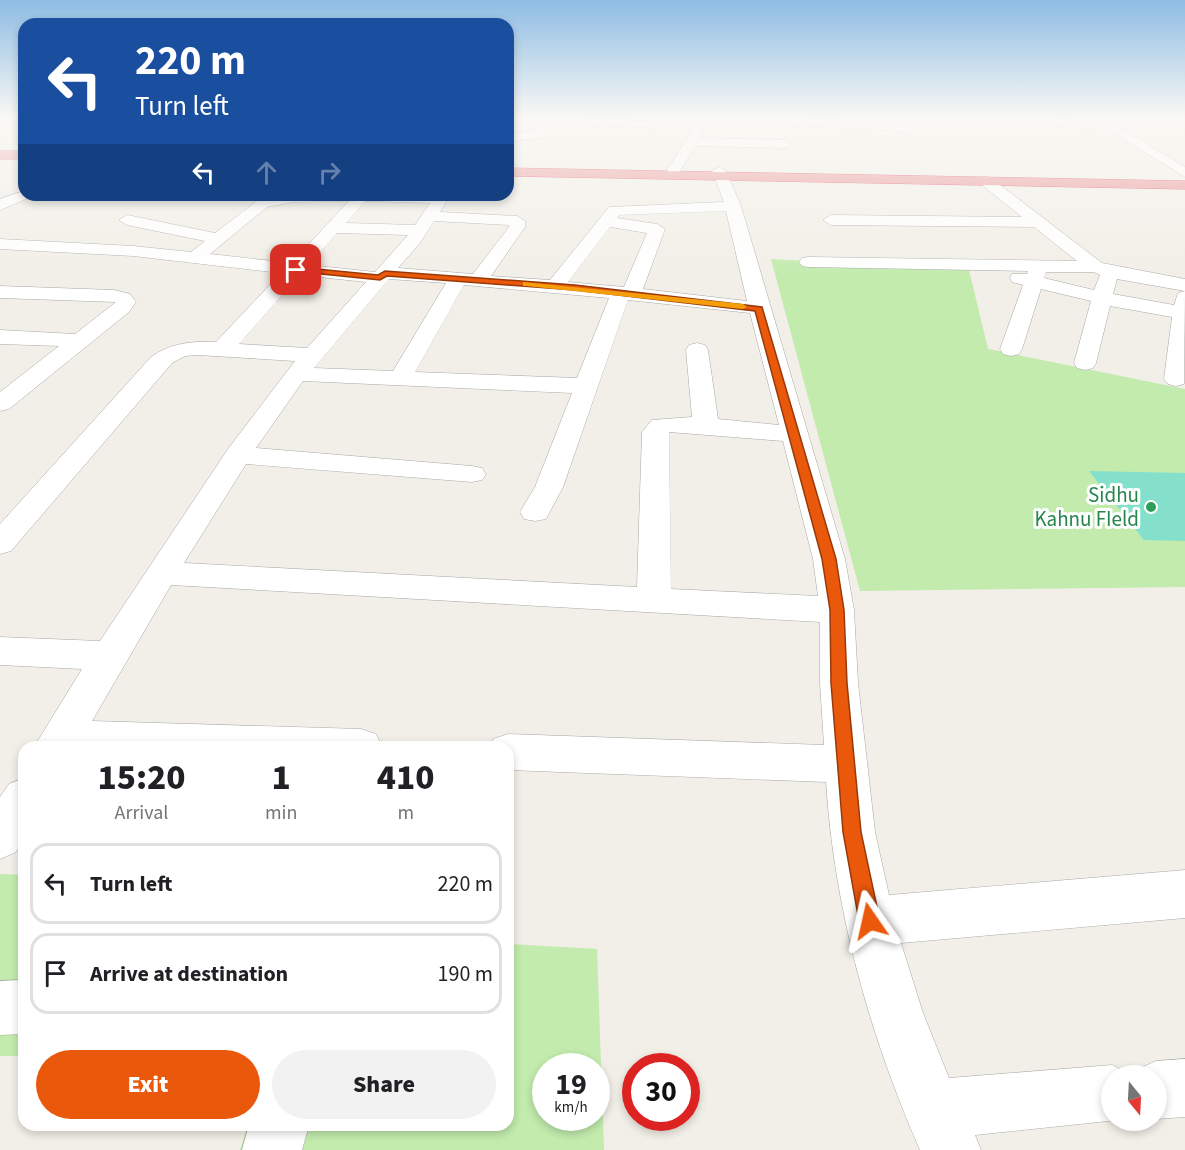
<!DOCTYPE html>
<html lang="en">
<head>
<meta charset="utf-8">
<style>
  :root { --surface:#fff; --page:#f2f2f2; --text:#202124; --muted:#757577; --line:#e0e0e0; --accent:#ea580c }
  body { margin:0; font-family:"Source Sans 3",sans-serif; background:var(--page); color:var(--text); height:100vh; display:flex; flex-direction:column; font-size:22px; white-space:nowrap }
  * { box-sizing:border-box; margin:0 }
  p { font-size:20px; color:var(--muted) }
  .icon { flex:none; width:33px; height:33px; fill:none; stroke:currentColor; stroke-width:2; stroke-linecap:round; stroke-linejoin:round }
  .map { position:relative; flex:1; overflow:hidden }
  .details { position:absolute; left:18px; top:741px; width:496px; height:390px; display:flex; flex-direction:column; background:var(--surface); border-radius:18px; box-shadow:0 3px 9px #0003 }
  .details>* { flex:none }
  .hud { position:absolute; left:18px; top:18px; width:496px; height:183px; border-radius:18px; box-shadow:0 3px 9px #0003; background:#1a4fa0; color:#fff; overflow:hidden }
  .needle { width:39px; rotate:162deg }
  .fabs { position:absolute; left:1101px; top:1065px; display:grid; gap:12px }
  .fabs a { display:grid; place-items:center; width:66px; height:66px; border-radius:50%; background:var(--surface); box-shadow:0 3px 9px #0003; font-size:30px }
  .speed { position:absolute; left:532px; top:1053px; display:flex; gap:12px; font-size:30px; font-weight:700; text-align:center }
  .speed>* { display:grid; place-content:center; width:78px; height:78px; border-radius:50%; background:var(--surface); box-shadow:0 3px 9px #0003; line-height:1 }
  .speed small { font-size:15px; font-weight:400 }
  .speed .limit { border:9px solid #d22; background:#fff; color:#111 }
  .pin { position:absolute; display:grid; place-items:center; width:51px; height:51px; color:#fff; margin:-26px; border-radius:12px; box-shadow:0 3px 9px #0006 }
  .me { position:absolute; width:66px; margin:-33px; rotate:349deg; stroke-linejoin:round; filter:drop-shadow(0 0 4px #0008) }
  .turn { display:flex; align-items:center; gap:21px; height:126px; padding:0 18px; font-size:27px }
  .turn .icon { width:78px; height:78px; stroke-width:2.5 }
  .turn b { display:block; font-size:42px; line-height:51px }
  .lanes { display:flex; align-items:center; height:57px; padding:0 18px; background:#0003; justify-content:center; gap:30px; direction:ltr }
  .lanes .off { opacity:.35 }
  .eta { display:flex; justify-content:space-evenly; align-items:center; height:102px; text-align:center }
  .eta b { font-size:36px; font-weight:800; line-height:42px }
  .action { display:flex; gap:12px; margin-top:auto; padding:12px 18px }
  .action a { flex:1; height:69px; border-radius:36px; background:var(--accent); color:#fff; font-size:24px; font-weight:800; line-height:69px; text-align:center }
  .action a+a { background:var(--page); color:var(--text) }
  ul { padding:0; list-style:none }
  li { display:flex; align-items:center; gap:18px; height:81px; margin:0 12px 9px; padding:0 6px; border:3px solid var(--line); border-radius:18px }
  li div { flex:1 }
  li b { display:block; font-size:22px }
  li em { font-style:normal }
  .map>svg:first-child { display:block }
  .grass { fill:#c2ebad; fill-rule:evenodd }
  .pitch { fill:#85e0cb }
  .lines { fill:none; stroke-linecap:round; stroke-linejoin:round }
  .street-casing { stroke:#a8a8a8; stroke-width:1 }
  .highway-casing { stroke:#dd2748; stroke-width:1 }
  .street { fill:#fff; fill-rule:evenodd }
  .highway { fill:#e88f92; fill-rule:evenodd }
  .route { fill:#ea580c; stroke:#983908; stroke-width:1.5 }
  .slow { fill:#f59e0b }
  .leisure-dot { fill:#2e9e5b; stroke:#fff; stroke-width:2 }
  .labels { text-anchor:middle; stroke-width:6; stroke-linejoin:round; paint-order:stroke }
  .leisure-label { font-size:21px; fill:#27864d; stroke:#fff; text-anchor:end }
</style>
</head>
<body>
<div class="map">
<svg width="1185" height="1150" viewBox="0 0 1185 1150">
  <rect width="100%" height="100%" fill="#f1efe7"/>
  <path class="grass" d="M771,259l198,11 19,79 197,40v198l-325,4z
    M0,874l24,1v181h-24z
    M509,944l88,5 7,201h-364l8,-25h260zM546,1066h51v52h-51z"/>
  <path class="pitch" d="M1089,471l96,2v68l-41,-1z"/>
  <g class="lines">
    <g class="street-casing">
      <path id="street" d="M8,117h16v4l-15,-2z
        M544,117l111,4 5,-4h12l-14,11 -106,-5 -11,15 -33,3v-8l25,-1z
        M706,117h73l134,7 6,4 -6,4 -202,-12z
        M998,117h42l77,9 68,41v10l-75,-46 -107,-11z
        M702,121l6,3 -9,14 87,2 6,4 -6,4 -91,-2 -16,27h-10l-2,-3 31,-48z
        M719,167l7,4 15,35 104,353 9,51 4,73 17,149 14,63 296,-25v48l-284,25 22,70 26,65 163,-13 21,11h-21v44h6l-143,15 6,15h-61c-51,-116 -86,-242 -94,-368l-318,-12v-23h-18l3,-8 15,-5 316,11 -4,-62v-61l-649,-37 -79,136 269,8 15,5 6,13h-348l48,-78 -82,-4v-28l100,4 128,-192 67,-88 -97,-6 -13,1 -13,7 -161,188 -11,3v-30l151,-167c20,-14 41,-16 65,-15l65,-69 -148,-17 -133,-7v-10l133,7 58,6 14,-11 -78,-16 -8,-5 8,-5 88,18 42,-32 17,-6h176l-10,17 77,4 8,5v6l-34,49 59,4 59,-73 115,-5 -12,-31zM349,201l-58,62 -81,-9 57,-47 27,-5zM365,201l65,2 -15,22 -69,-2zM726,211l21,90 -104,-12 22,-60 -8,-5 -40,-6 3,-3zM434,221l75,4v2l-36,47 -75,-6 22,-25zM610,227l37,6 -23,54 -56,-5zM337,233l71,2 -33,37 -66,-7zM300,275l66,7 -59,66 -68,-4zM389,279l57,4 -53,88 -79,-3zM464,285l145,13 -32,80 -162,-6zM628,300l122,13 29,112 -61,-6 -10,-69 -3,-5 -8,-2 -8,2 -3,5 6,67 -40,3 -10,12 -5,155 -453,-24 62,-99 226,18 10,-2 4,-6 -4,-6 -10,-2 -216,-18 47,-67 269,12 -37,94 -15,25 4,7 11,2 11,-2 17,-32zM669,432l114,9 30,118 5,37 -147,-7z
        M986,177l5,1 111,85 83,16v12l-68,-12 -4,15 61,11 4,-12 7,-2 -1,93 -8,2 -8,-2 -4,-5 8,-62 -62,-11 -14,57 -3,5 -8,2 -8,-2 -3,-5 17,-62 -50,-12 -19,60 -3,5 -8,2 -8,-2 -3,-5 23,-64 -11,-3 -2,-4 2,-4h15l1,-3 -220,-4 -6,-1 -3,-4 3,-4 6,-1 269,4 -43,-34 -203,-2 -8,-5 8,-5 191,2 -41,-33 -2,-3 2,-3zM1046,272h48l6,3 -6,15 -50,-12z
        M24,191v4h7l-2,3 -29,12v-11z
        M0,286l114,4 16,4 6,8 -7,10 -120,97 -9,2v-19l59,-46 -59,-2v-14l75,4 41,-32 -116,-4z
        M24,778v61l-8,13 -16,7v-62l9,-13z
        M24,980v54l-24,1v-54z
        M1185,1059v58l-29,2v-43h-23l3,-6 20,-9z
        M249,1125h60l-7,25h-60z"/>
    </g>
    <g class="highway-casing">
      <path id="highway" d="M0,151h24v8h-24z
        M508,168l677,13v8l-677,-13z"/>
    </g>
    <use href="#street" class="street"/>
    <use href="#highway" class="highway"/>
  </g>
  <linearGradient id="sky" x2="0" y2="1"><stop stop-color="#8ebce4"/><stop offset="0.42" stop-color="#f9f8f4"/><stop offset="1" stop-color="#f9f8f4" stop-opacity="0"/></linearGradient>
  <rect width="1185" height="278" fill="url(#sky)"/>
  <path class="route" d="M296,267l82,8 7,-4 190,14 187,22 74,252 8,51 3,73 14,149 19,89 -3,7 -7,3 -8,-3 -3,-7 -16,-89 -12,-149 -1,-73 -8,-51 -67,-248 -180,-21 -188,-14 -7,4 -87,-9v-3z"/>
  <path class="slow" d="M523,282l220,22 4,3 -4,2 -217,-23h-3z"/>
  <circle class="leisure-dot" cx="1151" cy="507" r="6"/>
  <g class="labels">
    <g class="leisure-label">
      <text x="1139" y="502">Sidhu<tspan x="1139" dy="24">Kahnu FIeld</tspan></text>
    </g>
  </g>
</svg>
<div class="fabs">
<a><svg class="needle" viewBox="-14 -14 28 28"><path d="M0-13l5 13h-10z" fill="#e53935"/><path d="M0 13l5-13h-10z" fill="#757577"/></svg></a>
</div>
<div class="speed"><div>19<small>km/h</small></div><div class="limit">30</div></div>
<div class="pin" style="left:296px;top:270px;background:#d93025"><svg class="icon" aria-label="arrive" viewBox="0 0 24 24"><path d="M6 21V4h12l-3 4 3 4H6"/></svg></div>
<svg class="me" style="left:870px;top:921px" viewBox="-20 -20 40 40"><path d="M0-17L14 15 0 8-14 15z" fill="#ea580c" stroke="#fff" stroke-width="4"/></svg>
<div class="hud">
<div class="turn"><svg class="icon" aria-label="left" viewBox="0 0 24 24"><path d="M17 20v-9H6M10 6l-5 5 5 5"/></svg><div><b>220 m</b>Turn left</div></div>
<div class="lanes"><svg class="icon" aria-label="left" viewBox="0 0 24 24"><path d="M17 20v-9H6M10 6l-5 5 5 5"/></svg><svg class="icon off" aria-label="ahead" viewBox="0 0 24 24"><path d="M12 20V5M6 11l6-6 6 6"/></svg><svg class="icon off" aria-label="right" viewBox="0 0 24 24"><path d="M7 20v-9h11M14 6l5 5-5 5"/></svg></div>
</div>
<section class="details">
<div class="eta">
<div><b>15:20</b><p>Arrival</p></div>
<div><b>1</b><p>min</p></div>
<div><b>410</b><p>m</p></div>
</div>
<ul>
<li><svg class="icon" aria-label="left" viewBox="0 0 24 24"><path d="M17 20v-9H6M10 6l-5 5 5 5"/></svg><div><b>Turn left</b></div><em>220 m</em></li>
<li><svg class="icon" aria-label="arrive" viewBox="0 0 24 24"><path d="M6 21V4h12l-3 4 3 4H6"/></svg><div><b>Arrive at destination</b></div><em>190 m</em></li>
</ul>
<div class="action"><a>Exit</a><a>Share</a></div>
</section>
</div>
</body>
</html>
